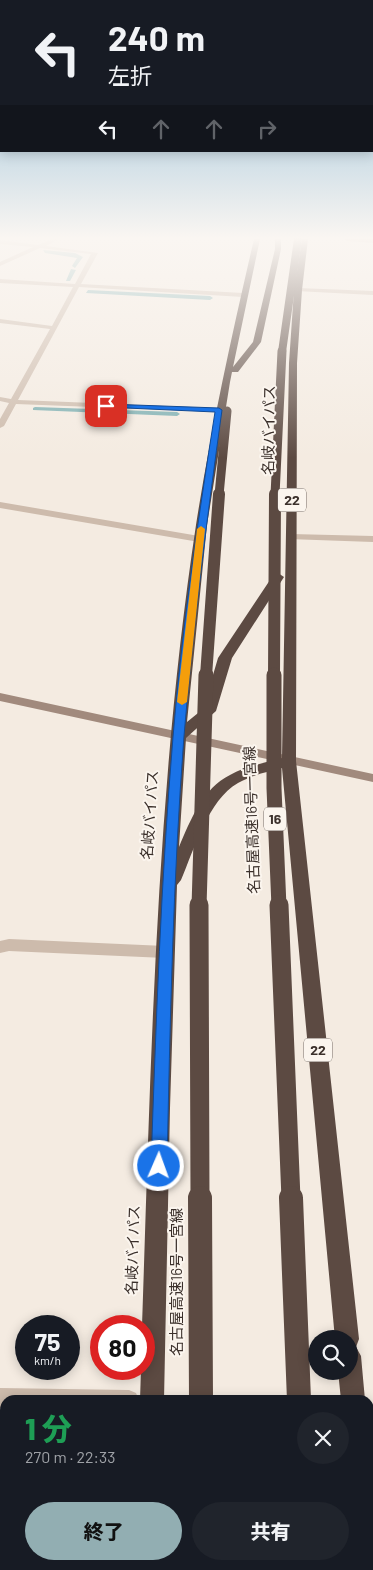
<!DOCTYPE html>
<html lang="ja">
<head>
<meta charset="utf-8">
<style>
  :root { --surface:#171b24; --page:#20242c; --text:#f1f3f6; --muted:#9ea1a6; --accent:#92aeb2 }
  body { margin:0; font-family:Barlow,"Noto Sans JP",sans-serif; background:var(--page); color:var(--text); height:100vh; display:flex; flex-direction:column; font-size:19px; white-space:nowrap }
  * { box-sizing:border-box; margin:0 }
  p { font-size:16px; color:var(--muted) }
  .icon { flex:none; width:28px; height:28px; fill:none; stroke:currentColor; stroke-width:2; stroke-linecap:round; stroke-linejoin:round }
  .map { position:relative; flex:1; overflow:hidden }
  .drawer { position:absolute; left:0px; top:1395px; width:374px; height:175px; display:flex; flex-direction:column; background:var(--surface); border-radius:15px 15px 0 0; box-shadow:0 2px 12px #0003 }
  .drawer>* { flex:none }
  .banner { position:absolute; left:0px; top:0px; width:374px; height:152px; box-shadow:0 2px 12px #0003; background:#171b24; color:var(--text); overflow:hidden }
  .fabs { position:absolute; left:308px; top:1330px; display:grid; gap:10px }
  .fabs a { display:grid; place-items:center; width:50px; height:50px; border-radius:50%; background:var(--surface); box-shadow:0 2px 12px #0003; font-size:25px }
  .speed { position:absolute; left:15px; top:1315px; display:flex; gap:10px; font-size:25px; font-weight:700; text-align:center }
  .speed>* { display:grid; place-content:center; width:65px; height:65px; border-radius:50%; background:var(--surface); box-shadow:0 2px 12px #0003; line-height:1 }
  .speed small { font-size:12px; font-weight:400 }
  .speed .limit { border:8px solid #d22; background:#fff; color:#111 }
  .pin { position:absolute; display:grid; place-items:center; width:42px; height:42px; color:#fff; margin:-21px; border-radius:10px; box-shadow:0 2px 8px #0006 }
  .me { position:absolute; width:55px; margin:-28px; rotate:2deg; stroke-linejoin:round; filter:drop-shadow(0 0 4px #0008) }
  .turn { display:flex; align-items:center; gap:18px; height:105px; padding:0 25px; font-size:22px }
  .turn .icon { width:65px; height:65px; stroke-width:2.5 }
  .turn b { display:block; font-size:35px; line-height:42px }
  .lanes { display:flex; align-items:center; height:48px; padding:0 25px; background:#0003; justify-content:center; gap:25px; direction:ltr }
  .lanes .off { opacity:.35 }
  .round { display:grid; place-items:center; flex:none; width:52px; height:52px; border-radius:26px; background:var(--page) }
  .head { display:flex; align-items:center; justify-content:space-between; height:85px; padding:0 25px }
  h1 { font-size:30px; font-weight:800; line-height:38px; color:#1e9e55 }
  .button { display:flex; gap:10px; margin-top:auto; padding:10px 25px }
  .button a { flex:1; height:58px; border-radius:30px; background:var(--accent); color:#111; font-size:20px; font-weight:800; line-height:58px; text-align:center }
  .button a+a { background:var(--page); color:var(--text) }
  .map>svg:first-child { display:block }
  .lines { fill:none; stroke-linecap:round; stroke-linejoin:round }
  .stream { fill:#7fb0b2; fill-rule:evenodd }
  .street { fill:#cdbbac; fill-rule:evenodd }
  .secondary { fill:#a18a7d; fill-rule:evenodd }
  .highway { fill:#5c4a42; fill-rule:evenodd }
  .highway-bridge-far5 { stroke:#5c4a42; stroke-width:8 }
  .highway-bridge-far4 { stroke:#5c4a42; stroke-width:9 }
  .highway-bridge-far3 { stroke:#5c4a42; stroke-width:12 }
  .highway-bridge-far2 { stroke:#5c4a42; stroke-width:15 }
  .highway-bridge-far1 { stroke:#5c4a42; stroke-width:19 }
  .highway-bridge { stroke:#5c4a42; stroke-width:24 }
  .route { fill:#1a73e8; stroke:#114b97 }
  .slow { fill:#f59e0b }
  .labels { text-anchor:middle; stroke-width:4; stroke-linejoin:round; paint-order:stroke }
  .shield { fill:#fbf5ee; stroke:#756b66; stroke-width:1 }
  .shield-label { font-size:14px; font-weight:bold; fill:#3b302b }
  .street-label { font-size:15px; fill:#3b302b; stroke:#fbf5ee }
</style>
</head>
<body>
<div class="map">
<svg width="373" height="1570" viewBox="0 0 373 1570">
  <rect width="100%" height="100%" fill="#f4ebe1"/>
  <g class="lines">
    <path class="stream" d="M43,250l32,3 8,4 -8,11 -3,-2 5,-8 -32,-5z
      M71,269l5,1 -6,11h-4z
      M88,290l122,6 3,2 -3,2 -124,-7z
      M35,407l142,5 3,2 -3,2 -144,-6v-2z"/>
    <path class="street" d="M52,239h7l-13,7 52,7 -17,31 162,9 3,2 -3,2 -164,-10 -61,113 201,8 4,2 -1,2 -206,-8 -12,22 -4,2v-9l9,-16 -9,-2v-4l11,2 39,-70 -50,-6v-4l52,7 21,-39 -73,-4v-4l75,5 16,-30 -51,-6 -40,18v-4l33,-15 -33,-3v-4l38,5z
      M298,288l75,3v4l-77,-4z
      M0,502l199,34 5,3 -5,3 -199,-34z
      M291,534l82,2v6l-85,-3 -2,-2z
      M9,939l156,7 5,2 2,4 -2,4 -5,2 -156,-7 -9,2v-12z
      M0,1388l129,2 7,3 3,7h-134v8h-5z
      M369,1424h4v20h-4z"/>
    <path class="secondary" d="M344,239h29v4l-26,-2z
      M0,693l373,81v8l-373,-81z"/>
    <path class="highway" d="M254,239h6l-27,128 20,-25 22,-93v-10h6v10l-20,93 -23,30h-6l-2,10 -23,143 -20,197 16,-13 15,-51 54,-81 6,-4 6,4 -52,81 -16,53 -30,27 -7,109c11,-26 24,-59 51,-72 16,-9 34,-12 52,-17l7,-395 5,-73 8,-51h6l-6,51 -5,73 -1,398 63,578 -3,8 5,9 4,44h-24l-3,-29h11v-32h-14l-53,-571c-15,4 -30,7 -44,15 -30,17 -44,67 -57,97l-4,5 -7,223 -6,292h-24l1,-31h3v-43h-2c9,-267 14,-536 54,-801 15,-96 36,-191 58,-286z
      M369,1543l4,1v26h-17v-5h13z
      M136,1565h28v5h-28z
      M188,1565h28v5h-28z
      M292,1565h28v5h-28z"/>
    <path class="highway-bridge-far5" d="M282,352l16,-113"/>
    <path class="highway-bridge-far4" d="M219,495l8,-84
      M275,495l7,-144"/>
    <path class="highway-bridge-far3" d="M206,676l13,-182
      M274,676l1,-182"/>
    <path class="highway-bridge-far2" d="M274,675v113l5,119
      M199,907l7,-232"/>
    <path class="highway-bridge-far1" d="M199,905l1,294
      M279,905l12,294"/>
    <path class="highway-bridge" d="M200,1198l1,202
      M291,1198l8,202"/>
  </g>
  <linearGradient id="sky" x2="0" y2="1"><stop stop-color="#7eb2d2"/><stop offset="0.52" stop-color="#faf6f2"/><stop offset="1" stop-color="#faf6f2" stop-opacity="0"/></linearGradient>
  <rect width="373" height="458" fill="url(#sky)"/>
  <path class="route" d="M106,404l113,4 3,2c-15,108 -29,217 -38,326 -11,143 -14,287 -17,430l-3,6 -5,2 -6,-2 -2,-6c5,-143 10,-286 22,-429 9,-109 25,-217 42,-325l-111,-5v-3z"/>
  <path class="slow" d="M201,526l4,3 -18,173 -5,3 -5,-3 20,-173z"/>
  <g class="labels">
    <g class="shield">
      <rect x="278" y="488.5" width="28" height="23" rx="4"/>
      <rect x="264" y="807.5" width="22" height="23" rx="4"/>
      <rect x="304" y="1038.5" width="28" height="23" rx="4"/>
    </g>
    <g class="shield-label">
      <text x="292" y="505">22</text>
      <text x="275" y="824">16</text>
      <text x="318" y="1055">22</text>
    </g>
    <g class="street-label">
      <text transform="translate(269 430) rotate(-89)" y="5">名岐バイパス</text>
      <text transform="translate(150 815) rotate(-86)" y="5">名岐バイパス</text>
      <text transform="translate(252 820) rotate(-92)" y="5">名古屋高速16号一宮線</text>
      <text transform="translate(133 1250) rotate(-88)" y="5">名岐バイパス</text>
      <text transform="translate(177 1282) rotate(-90)" y="5">名古屋高速16号一宮線</text>
    </g>
  </g>
</svg>
<div class="fabs">
<a><svg class="icon" aria-label="search" viewBox="0 0 24 24"><circle cx="10" cy="10" r="6"/><path d="M15 15l6 6"/></svg></a>
</div>
<div class="speed"><div>75<small>km/h</small></div><div class="limit">80</div></div>
<div class="pin" style="left:106px;top:406px;background:#d93025"><svg class="icon" aria-label="arrive" viewBox="0 0 24 24"><path d="M6 21V4h12l-3 4 3 4H6"/></svg></div>
<svg class="me" style="left:159px;top:1166px" viewBox="-20 -20 40 40"><circle r="17" fill="#1a73e8" stroke="#fff" stroke-width="3"/><path d="M0-11L8 9 0 5-8 9z" fill="#fff"/></svg>
<div class="banner">
<div class="turn"><svg class="icon" aria-label="left" viewBox="0 0 24 24"><path d="M17 20v-9H6M10 6l-5 5 5 5"/></svg><div><b>240 m</b>左折</div></div>
<div class="lanes"><svg class="icon" aria-label="left" viewBox="0 0 24 24"><path d="M17 20v-9H6M10 6l-5 5 5 5"/></svg><svg class="icon off" aria-label="ahead" viewBox="0 0 24 24"><path d="M12 20V5M6 11l6-6 6 6"/></svg><svg class="icon off" aria-label="ahead" viewBox="0 0 24 24"><path d="M12 20V5M6 11l6-6 6 6"/></svg><svg class="icon off" aria-label="right" viewBox="0 0 24 24"><path d="M7 20v-9h11M14 6l5 5-5 5"/></svg></div>
</div>
<section class="drawer">
<div class="head"><div><h1>1 分</h1><p>270 m · 22:33</p></div><a class="round"><svg class="icon" aria-label="close" viewBox="0 0 24 24"><path d="M6 6l12 12M18 6L6 18"/></svg></a></div>
<div class="button"><a>終了</a><a>共有</a></div>
</section>
</div>
</body>
</html>
